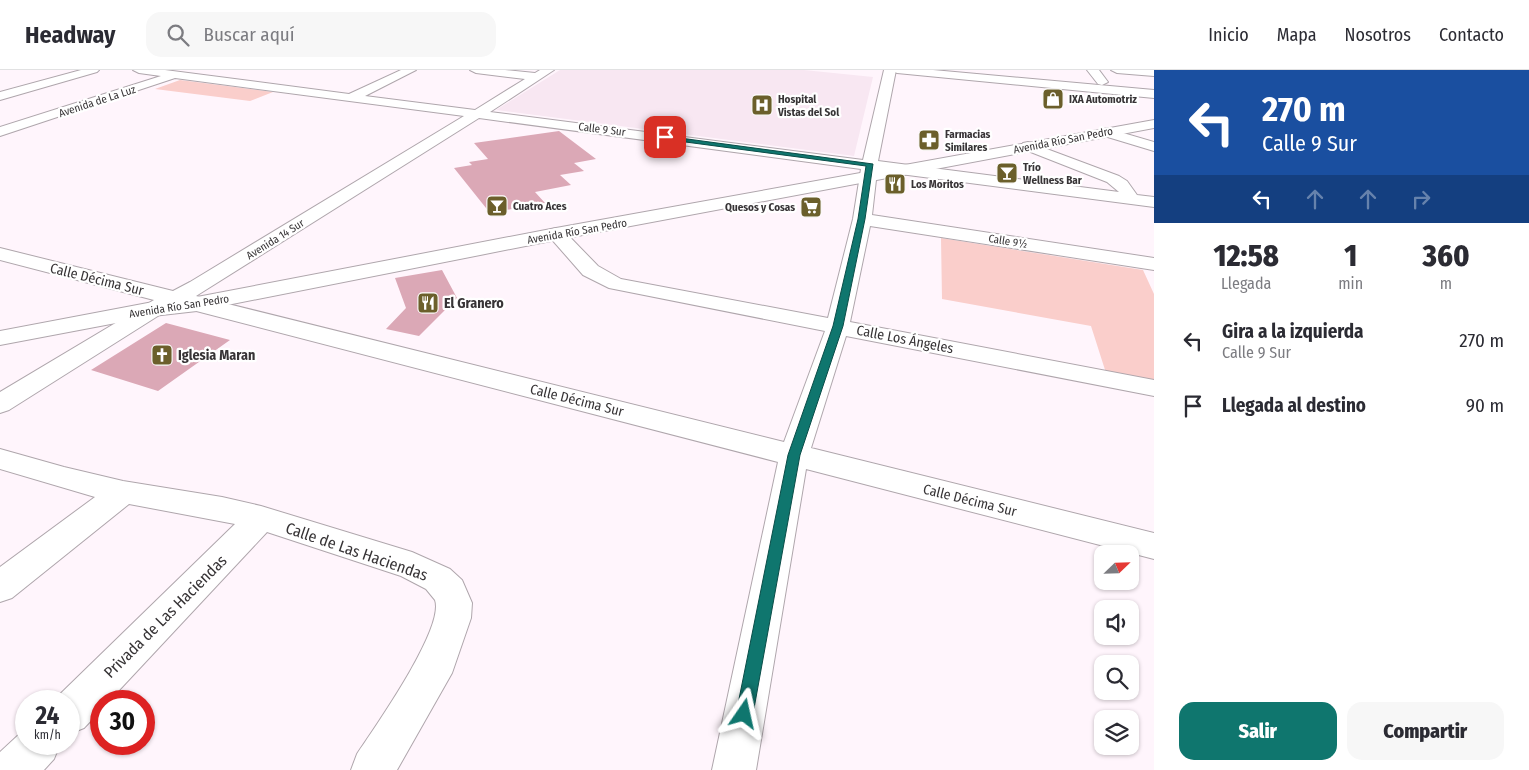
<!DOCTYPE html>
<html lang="es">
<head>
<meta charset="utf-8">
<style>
  :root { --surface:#fff; --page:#f7f7f7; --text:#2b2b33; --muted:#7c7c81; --line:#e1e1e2; --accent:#0f766e }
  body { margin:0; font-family:"Fira Sans Condensed",sans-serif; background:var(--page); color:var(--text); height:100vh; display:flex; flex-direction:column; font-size:19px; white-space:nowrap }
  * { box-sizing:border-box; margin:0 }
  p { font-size:16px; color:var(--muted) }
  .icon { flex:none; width:28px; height:28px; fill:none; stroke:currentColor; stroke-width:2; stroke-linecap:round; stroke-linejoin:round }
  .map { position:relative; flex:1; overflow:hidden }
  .details { display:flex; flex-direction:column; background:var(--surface); width:375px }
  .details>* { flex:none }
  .top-card { background:#1a4fa0; color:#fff; overflow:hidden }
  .needle { width:32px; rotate:67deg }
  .controls { position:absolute; left:1094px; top:475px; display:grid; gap:10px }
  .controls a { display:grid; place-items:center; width:45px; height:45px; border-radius:10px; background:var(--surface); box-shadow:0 1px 4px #0004; font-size:25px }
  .speed { position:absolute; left:15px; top:620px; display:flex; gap:10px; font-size:25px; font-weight:700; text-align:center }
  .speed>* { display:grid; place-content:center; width:65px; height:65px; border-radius:50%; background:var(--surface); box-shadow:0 1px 4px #0004; line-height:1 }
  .speed small { font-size:12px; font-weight:400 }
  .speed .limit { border:8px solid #d22; background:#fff; color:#111 }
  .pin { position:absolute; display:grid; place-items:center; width:42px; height:42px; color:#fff; margin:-21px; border-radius:10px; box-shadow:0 2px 8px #0006 }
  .me { position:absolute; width:55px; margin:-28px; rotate:11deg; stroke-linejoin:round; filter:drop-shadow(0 0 4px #0008) }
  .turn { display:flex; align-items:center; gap:18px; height:105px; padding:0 25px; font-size:22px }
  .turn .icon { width:65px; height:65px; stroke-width:2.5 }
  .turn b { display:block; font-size:35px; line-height:42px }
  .lanes { display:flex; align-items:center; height:48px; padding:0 25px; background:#0003; justify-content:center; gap:25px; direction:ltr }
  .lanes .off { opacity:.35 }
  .eta { display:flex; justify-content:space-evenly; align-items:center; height:85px; text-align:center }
  .eta b { font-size:30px; font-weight:800; line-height:35px }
  .button { display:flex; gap:10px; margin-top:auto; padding:10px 25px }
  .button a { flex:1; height:58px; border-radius:15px; background:var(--accent); color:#fff; font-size:20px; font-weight:800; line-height:58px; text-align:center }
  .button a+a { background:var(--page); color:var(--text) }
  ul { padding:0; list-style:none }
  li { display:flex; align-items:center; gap:15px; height:65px; padding:0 25px }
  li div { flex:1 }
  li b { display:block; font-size:19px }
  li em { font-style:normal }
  header { display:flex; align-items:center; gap:30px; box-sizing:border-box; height:70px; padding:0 25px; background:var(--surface); border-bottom:1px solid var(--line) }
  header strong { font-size:24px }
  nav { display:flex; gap:28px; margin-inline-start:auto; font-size:18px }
  .search { width:350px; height:45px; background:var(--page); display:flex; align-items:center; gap:12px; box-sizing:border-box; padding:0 18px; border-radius:15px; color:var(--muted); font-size:19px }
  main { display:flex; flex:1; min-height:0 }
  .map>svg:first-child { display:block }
  .built { fill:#f8e7f2 }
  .green { fill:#facecb }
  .building { fill:#dba8b6 }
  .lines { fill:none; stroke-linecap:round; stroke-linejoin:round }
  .minor-casing { stroke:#afa6ac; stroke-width:2 }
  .secondary-casing { stroke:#afa6ac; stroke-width:2 }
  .primary-casing { stroke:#afa6ac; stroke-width:2 }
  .minor { fill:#fff; fill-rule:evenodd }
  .secondary { fill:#fff; fill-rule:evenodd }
  .primary { fill:#fff; fill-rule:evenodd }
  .route { fill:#0f766e; stroke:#0a4d48 }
  .labels { text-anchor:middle; stroke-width:4.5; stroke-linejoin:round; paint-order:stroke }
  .far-poi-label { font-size:11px; font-weight:bold; fill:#373436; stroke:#fff; text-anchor:start }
  .far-street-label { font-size:11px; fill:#373436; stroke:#fff }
  .street-label { font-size:14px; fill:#373436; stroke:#fff }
  .poi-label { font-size:14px; font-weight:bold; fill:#373436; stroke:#fff; text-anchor:start }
  .near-street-label { font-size:16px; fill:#373436; stroke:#fff }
</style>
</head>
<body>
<header>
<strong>Headway</strong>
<div class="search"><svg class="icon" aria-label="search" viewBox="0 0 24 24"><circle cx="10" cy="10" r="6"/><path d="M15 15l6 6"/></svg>Buscar aquí</div>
<nav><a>Inicio</a><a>Mapa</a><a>Nosotros</a><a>Contacto</a></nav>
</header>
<main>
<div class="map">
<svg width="1154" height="700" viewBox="0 0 1154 700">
  <rect width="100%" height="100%" fill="#fff5fc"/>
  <path class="built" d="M560,0h244l69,7 -19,79 -358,-46z"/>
  <path class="green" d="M180,10l93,12 -23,9 -95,-12z
    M941,168l202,32 11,24v89l-48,-10 -15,-47 -149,-27z"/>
  <path class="building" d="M559,61l37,28 -22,4 10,8 -24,4 11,10 -36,7 10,11 -55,10 -36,-45 18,-3 -3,-3 19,-3 -14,-16z
    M442,200l15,28 -38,38 -33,-7 20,-21 -11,-30z
    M166,253l64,17 -72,51 -67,-21z"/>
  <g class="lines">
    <g class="minor-casing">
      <path id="minor" d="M81,0h18l-2,2 -97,28v-8z
        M133,0h32l184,24 52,-24h15l-51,26 110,14 50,-31 -49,-6 -6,-3h35l30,3 5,-3h14l-64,42 373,48 21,-90h12l-18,91 241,31 -12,-10 -84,-33 -2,-3 2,-3 5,-1 91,34 8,5 10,14 17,2v10l-277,-36 -5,44 282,43v12l-284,-44 -20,96 304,58v16l-308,-60 -35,112 343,85v26l-348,-90 -50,301h-44l66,-308 -601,-156 -16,8 -152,96 -9,3v-21l154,-92 -154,-40v-12l173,43 17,-9 274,-166 -289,-38 -175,58v-9l161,-51 -22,-3zM479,48l382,51 -8,50 -25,99 -207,-39 -23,-13 -35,-36 -7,-2 -7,2 -2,4 36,41 26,13 216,43 -41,111 -588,-146z
        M1087,0h12l9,12 -6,3 -4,-1z
        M1111,0h43v6l-37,-3z
        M1106,58l48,14v9l-53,-16 -2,-3z
        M0,379l64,18 59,14 99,16 39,9 151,46 38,17 12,11 10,23 -1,15 -19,55 -55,97h-46l6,-16c18,-27 88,-126 78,-154l-9,-11 -25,-13 -134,-44 -158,169h-8v9l-17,18 -15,6v-33h-15v-1l181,-176 -106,-20 -117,94 -12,4v-35l95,-70 -95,-28z
        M26,658v16h34l-6,15 -10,11h-44v-18z"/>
    </g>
    <g class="secondary-casing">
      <path id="secondary" d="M891,0h42l221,20v8l-257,-25z"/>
    </g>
    <g class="primary-casing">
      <path id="primary" d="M1154,50v8l-598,112 -359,71 -44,5 -153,29v-14l153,-29 44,-5 359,-69z"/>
    </g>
    <use href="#minor" class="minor"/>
    <use href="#secondary" class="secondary"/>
    <use href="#primary" class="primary"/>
  </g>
  <path class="route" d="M665,66l208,28 -8,55 -22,107 -43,129 -47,259 -3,6 -6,3 -6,-3 -2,-6 52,-259 45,-129 25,-107 8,-53 -203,-27z"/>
  <defs>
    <g id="shop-square" transform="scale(1.125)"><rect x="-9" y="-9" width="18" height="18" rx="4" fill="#6b5f2b" stroke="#fff"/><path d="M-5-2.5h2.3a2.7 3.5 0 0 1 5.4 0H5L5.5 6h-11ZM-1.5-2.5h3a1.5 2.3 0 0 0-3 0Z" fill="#fff"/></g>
    <g id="hospital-square" transform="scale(1.125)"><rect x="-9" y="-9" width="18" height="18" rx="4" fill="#6b5f2b" stroke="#fff"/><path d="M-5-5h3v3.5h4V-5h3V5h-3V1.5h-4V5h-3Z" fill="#fff"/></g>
    <g id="pharmacy-square" transform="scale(1.125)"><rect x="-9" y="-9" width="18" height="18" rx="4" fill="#6b5f2b" stroke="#fff"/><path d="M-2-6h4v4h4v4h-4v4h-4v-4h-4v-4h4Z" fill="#fff"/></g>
    <g id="bar-square" transform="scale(1.125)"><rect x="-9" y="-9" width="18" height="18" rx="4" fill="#6b5f2b" stroke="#fff"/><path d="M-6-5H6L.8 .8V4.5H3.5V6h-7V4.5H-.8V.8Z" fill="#fff"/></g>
    <g id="restaurant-square" transform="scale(1.125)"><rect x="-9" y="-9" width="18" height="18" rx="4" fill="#6b5f2b" stroke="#fff"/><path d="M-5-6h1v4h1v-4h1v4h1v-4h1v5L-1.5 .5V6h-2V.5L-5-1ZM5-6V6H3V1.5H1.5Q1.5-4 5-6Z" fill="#fff"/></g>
    <g id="supermarket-square" transform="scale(1.125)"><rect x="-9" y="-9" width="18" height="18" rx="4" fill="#6b5f2b" stroke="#fff"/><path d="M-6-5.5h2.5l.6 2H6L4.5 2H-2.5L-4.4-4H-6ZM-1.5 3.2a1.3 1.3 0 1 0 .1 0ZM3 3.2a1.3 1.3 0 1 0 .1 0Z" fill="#fff"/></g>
    <g id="church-square" transform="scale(1.125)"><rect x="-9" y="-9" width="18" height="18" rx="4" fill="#6b5f2b" stroke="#fff"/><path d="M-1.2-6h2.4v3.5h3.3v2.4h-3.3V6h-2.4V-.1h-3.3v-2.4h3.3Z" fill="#fff"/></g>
  </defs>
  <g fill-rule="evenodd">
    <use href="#shop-square" x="1053" y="29"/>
    <use href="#hospital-square" x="762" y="35"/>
    <use href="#pharmacy-square" x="929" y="70"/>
    <use href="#bar-square" x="1007" y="103"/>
    <use href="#restaurant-square" x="895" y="114"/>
    <use href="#bar-square" x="497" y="136"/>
    <use href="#supermarket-square" x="811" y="137"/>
    <use href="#restaurant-square" x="428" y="233"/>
    <use href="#church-square" x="162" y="285"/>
  </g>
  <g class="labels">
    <g class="far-poi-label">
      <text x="778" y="33">Hospital<tspan x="778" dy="13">Vistas del Sol</tspan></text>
      <text x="1069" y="33">IXA Automotriz</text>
      <text x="945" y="68">Farmacias<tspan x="945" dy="13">Similares</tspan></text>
      <text x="1023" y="101">Trío<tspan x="1023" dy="13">Wellness Bar</tspan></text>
      <text x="911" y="118">Los Moritos</text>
      <text x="513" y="140">Cuatro Aces</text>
      <text x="795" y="141" text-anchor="end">Quesos y Cosas</text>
    </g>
    <g class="far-street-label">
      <text transform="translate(97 31) rotate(-18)" y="4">Avenida de La Luz</text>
      <text transform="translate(602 59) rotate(7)" y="4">Calle 9 Sur</text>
      <text transform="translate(1063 70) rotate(-11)" y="4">Avenida Río San Pedro</text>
      <text transform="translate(577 161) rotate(-10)" y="4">Avenida Río San Pedro</text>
      <text transform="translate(275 169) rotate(-32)" y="4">Avenida 14 Sur</text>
      <text transform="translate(1008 171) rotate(9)" y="4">Calle 9½</text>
      <text transform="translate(179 236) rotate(-9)" y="4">Avenida Río San Pedro</text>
    </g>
    <g class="street-label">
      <text transform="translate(97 209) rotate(14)" y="5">Calle Décima Sur</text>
      <text transform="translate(905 269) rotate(11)" y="5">Calle Los Ángeles</text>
      <text transform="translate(577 330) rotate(14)" y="5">Calle Décima Sur</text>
      <text transform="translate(970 430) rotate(14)" y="5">Calle Décima Sur</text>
    </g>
    <g class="poi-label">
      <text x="444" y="238">El Granero</text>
      <text x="178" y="290">Iglesia Maran</text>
    </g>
    <g class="near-street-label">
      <text transform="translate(357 481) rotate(19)" y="6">Calle de Las Haciendas</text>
      <text transform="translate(165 546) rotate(-45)" y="6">Privada de Las Haciendas</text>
    </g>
  </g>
</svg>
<div class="controls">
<a><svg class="needle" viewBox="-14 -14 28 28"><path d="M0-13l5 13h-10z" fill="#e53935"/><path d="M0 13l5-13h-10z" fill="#7c7c81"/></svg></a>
<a><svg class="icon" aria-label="sound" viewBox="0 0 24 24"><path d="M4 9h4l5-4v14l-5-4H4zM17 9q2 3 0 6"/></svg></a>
<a><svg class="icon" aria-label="search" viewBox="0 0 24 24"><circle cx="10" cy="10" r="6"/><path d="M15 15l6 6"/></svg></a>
<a><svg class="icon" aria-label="layers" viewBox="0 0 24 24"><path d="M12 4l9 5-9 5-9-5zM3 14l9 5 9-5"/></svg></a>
</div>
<div class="speed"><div>24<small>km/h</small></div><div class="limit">30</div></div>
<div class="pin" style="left:665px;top:67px;background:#d93025"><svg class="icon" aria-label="arrive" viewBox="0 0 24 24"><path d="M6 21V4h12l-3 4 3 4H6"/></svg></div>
<svg class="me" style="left:744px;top:644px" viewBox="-20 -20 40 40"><path d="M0-17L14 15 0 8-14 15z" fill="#0f766e" stroke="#fff" stroke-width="4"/></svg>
</div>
<section class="details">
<div class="top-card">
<div class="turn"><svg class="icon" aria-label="left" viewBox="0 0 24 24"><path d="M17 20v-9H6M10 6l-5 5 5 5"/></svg><div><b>270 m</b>Calle 9 Sur</div></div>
<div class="lanes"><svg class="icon" aria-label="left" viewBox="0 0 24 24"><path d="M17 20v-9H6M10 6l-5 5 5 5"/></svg><svg class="icon off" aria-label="ahead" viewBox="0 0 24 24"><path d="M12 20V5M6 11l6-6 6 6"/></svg><svg class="icon off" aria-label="ahead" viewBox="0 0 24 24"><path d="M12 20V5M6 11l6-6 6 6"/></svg><svg class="icon off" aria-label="right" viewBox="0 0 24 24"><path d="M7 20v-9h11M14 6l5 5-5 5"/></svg></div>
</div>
<div class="eta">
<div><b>12:58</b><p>Llegada</p></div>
<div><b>1</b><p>min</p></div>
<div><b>360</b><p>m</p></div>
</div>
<ul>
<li><svg class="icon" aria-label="left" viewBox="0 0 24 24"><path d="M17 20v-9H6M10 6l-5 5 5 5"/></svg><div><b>Gira a la izquierda</b><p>Calle 9 Sur</p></div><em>270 m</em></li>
<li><svg class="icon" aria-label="arrive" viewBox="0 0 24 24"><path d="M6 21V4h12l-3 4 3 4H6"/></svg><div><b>Llegada al destino</b></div><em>90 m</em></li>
</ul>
<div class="button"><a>Salir</a><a>Compartir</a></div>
</section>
</main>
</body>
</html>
